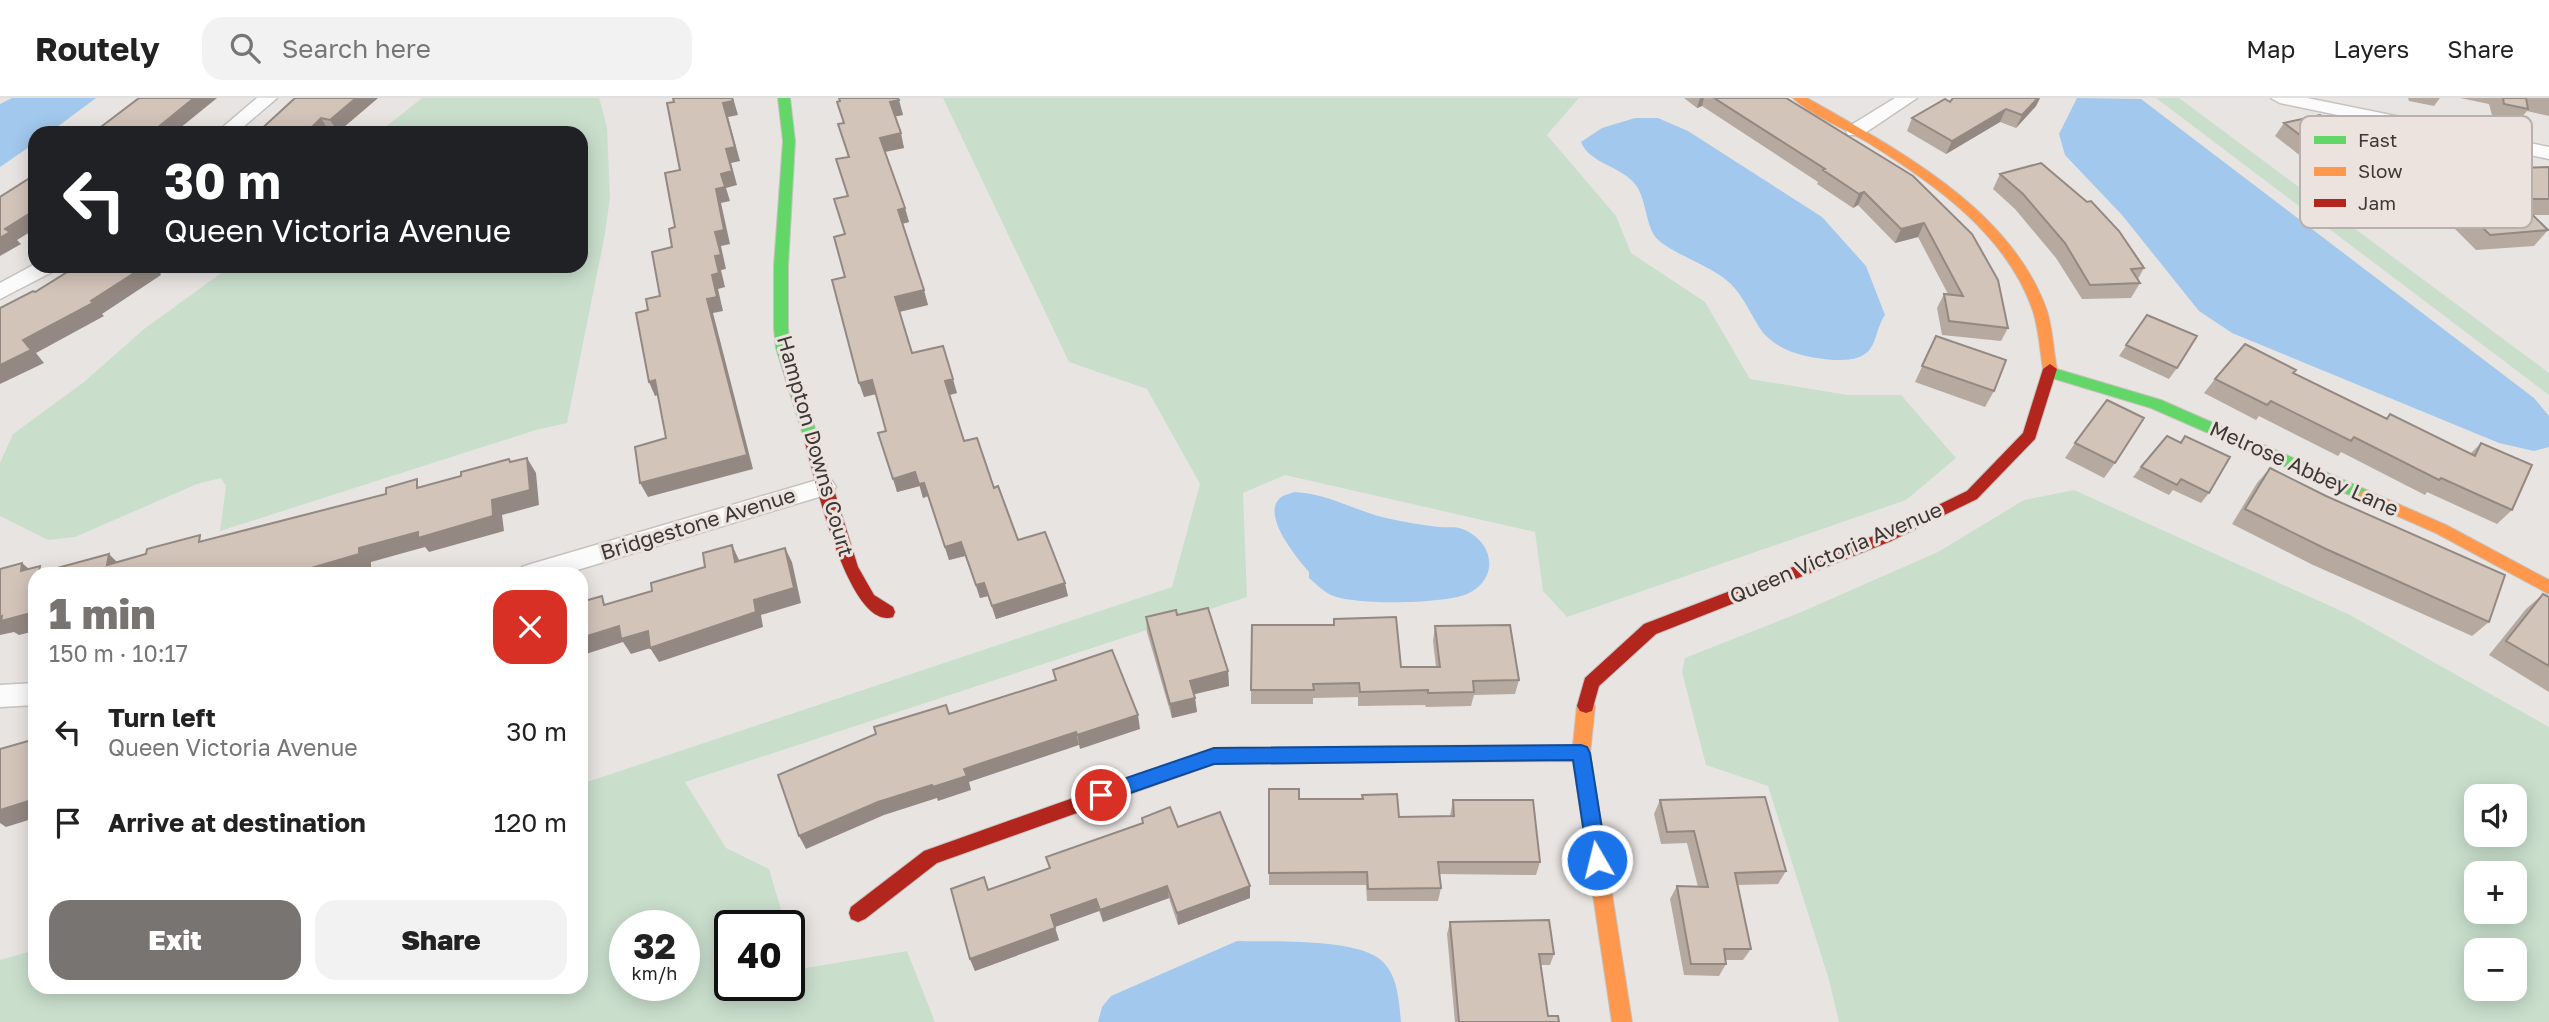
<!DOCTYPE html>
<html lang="en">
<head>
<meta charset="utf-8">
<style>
  :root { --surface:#fff; --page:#f2f2f2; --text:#222; --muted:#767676; --line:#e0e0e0; --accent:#787472 }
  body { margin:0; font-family:"Golos Text",sans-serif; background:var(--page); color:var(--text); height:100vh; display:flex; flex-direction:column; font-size:26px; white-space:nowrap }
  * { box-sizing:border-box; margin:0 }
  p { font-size:23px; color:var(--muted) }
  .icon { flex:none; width:38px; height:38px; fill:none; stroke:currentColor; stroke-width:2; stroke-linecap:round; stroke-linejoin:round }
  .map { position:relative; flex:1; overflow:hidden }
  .panel { position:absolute; left:28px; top:469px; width:560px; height:427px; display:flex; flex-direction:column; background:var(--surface); border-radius:21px; box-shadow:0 4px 18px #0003 }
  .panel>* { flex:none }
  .hud { position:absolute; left:28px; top:28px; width:560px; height:147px; border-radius:21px; box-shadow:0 4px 18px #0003; background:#202124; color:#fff; overflow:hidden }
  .buttons { position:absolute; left:2464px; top:686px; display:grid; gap:14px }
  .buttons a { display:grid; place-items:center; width:63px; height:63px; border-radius:14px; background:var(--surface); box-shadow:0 4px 18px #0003; font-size:35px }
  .speed { position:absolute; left:609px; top:812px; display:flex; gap:14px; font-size:35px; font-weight:700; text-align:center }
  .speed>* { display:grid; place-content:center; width:91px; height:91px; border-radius:50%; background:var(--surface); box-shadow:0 4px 18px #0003; line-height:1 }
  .speed small { font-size:18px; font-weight:400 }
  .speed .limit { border:4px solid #111; border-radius:10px; background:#fff; color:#111 }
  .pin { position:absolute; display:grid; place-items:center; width:60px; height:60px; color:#fff; margin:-30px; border:4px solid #fff; border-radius:50%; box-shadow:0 2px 7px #0007 }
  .me { position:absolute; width:77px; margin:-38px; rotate:352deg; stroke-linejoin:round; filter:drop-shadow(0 0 5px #0008) }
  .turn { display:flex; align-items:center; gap:24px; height:147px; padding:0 21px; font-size:32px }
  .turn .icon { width:91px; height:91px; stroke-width:2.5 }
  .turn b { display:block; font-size:49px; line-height:60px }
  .round { display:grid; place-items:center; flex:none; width:74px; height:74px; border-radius:21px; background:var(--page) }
  .headline { display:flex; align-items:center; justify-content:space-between; height:119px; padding:0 21px }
  h1 { font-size:42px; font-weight:800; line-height:52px; color:var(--accent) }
  .action { display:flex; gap:14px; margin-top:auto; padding:14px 21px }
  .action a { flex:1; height:80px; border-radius:21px; background:var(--accent); color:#fff; font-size:28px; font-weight:800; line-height:80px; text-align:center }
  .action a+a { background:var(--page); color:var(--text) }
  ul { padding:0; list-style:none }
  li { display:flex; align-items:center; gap:21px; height:91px; padding:0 21px }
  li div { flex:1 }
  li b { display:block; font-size:26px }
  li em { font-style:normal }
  header { display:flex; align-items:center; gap:42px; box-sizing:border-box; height:98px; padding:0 35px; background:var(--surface); border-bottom:2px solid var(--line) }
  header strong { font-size:33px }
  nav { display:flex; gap:38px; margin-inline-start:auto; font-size:24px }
  .search { width:490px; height:63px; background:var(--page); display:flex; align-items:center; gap:18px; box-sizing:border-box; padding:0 24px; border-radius:21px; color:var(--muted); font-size:26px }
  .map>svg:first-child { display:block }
  .green { fill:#c9dfcc; fill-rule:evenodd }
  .water { fill:#a2c8ed }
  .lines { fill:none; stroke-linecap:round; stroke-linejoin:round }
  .street-casing { stroke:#c5c2c0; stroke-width:3 }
  .fast-casing { stroke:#c5c2c0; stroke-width:2 }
  .slow-casing { stroke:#c5c2c0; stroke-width:2 }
  .jam-casing { stroke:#c5c2c0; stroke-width:2 }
  .street { fill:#fcfbfb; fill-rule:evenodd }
  .fast { fill:#63d668; fill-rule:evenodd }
  .slow { fill:#ff974d; fill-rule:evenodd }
  .jam { fill:#b3261e; fill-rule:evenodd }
  .wall { fill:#b5a9a0 }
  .shaded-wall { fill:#948982 }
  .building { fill:#d3c4ba; stroke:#948982; stroke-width:2 }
  .route { fill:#1a73e8; stroke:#114b97; stroke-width:2 }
  .labels { text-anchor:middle; stroke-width:6; stroke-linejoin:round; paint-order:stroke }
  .street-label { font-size:21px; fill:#3c3836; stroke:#ece3de }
  .key { fill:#ece3de; stroke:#b7b0ac; stroke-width:2 }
  .key-label { font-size:19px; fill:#3c3836 }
</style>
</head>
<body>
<header>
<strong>Routely</strong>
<div class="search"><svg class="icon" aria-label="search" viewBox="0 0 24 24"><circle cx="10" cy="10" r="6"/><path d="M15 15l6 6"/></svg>Search here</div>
<nav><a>Map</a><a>Layers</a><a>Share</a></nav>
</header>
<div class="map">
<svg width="2549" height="924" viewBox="0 0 2549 924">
  <rect width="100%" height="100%" fill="#e8e4e2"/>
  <path class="green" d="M422,0h177l1,3 7,27 3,69 -5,37 -38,189 -31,7 -316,101 6,-45 -5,-8 -24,6 -122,53 -27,3 -48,-24v-53l13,-29 71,-52 60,-53 87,-63h350v-133h-203z
    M943,0h636l-32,37 69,81 15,37 74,49 45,77 97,16h54l55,63 -50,42 -339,117 -24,-26 -8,-59 -250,-57 -42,18 4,104 -562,185 41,66 43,21 17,57h-56v59h59v-49l11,33 107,-18 28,71h-935v-62l35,-10v37h546v-203l591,-197 28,-103 -53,-95 -78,-27zM625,828h59v59h-59z
    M2156,0h23l370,275v22z
    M2074,392l276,125 199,112v295h-710l-10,-42 -61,-194 -62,-21 -24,-93 3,-14 114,-45 139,-61 86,-52zM2476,698h39v39h-39zM2476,775h39v39h-39zM2476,852h39v39h-39z"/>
  <path class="water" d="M12,0h84l-47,35h-14v10l-35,24v-63z
    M2077,0l64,1 393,299 15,18v31l-15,4 -35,-8 -267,-110 -33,-22 -77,-96 -57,-60 -6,-21z
    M1635,20h23l30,13 134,86 44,49 19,49c-8,11 -8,25 -15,34 -8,11 -23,11 -35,11 -27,-2 -60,-8 -76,-33 -10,-16 -18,-36 -34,-48 -18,-15 -62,-29 -71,-44 -9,-15 -8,-37 -19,-51 -14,-18 -45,-20 -54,-42l21,-14z
    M1294,394c33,1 61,19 92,26 17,4 35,7 53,9 9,1 18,-1 26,3 30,14 34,49 2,64 -23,10 -117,12 -138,0 -7,-4 -14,-11 -20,-16v-6c-11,-13 -47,-55 -30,-73 3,-4 11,-5 15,-7z
    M1237,843c34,1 121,-3 145,20 16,15 17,40 19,61h-303l4,-15 9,-11z"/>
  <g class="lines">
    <g class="street-casing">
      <path id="street" d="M257,0h20l-41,35h-20z
        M1895,0h22l-55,37h-14l-2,-4 2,-4z
        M2271,0h36l242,49v12l-91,-19 2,16 -7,11c-20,5 -65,-2 -72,-25 -2,-5 0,-13 0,-18l-101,-21zM2399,30l40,8 3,20c-16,5 -31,-4 -43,-15z
        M35,166v2h22l-3,5 -54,28v-16z
        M824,380l8,3 4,6 -4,6 -268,81h-45l3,-7 9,-3z
        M35,585v22l-35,2v-22z"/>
    </g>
    <g class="fast-casing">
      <path id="fast" d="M778,0h12l5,43 -7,125v62l2,20 27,87 -7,5 -7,-5 -27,-87 -2,-20v-62l9,-125z
        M2050,269l111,33 210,92 3,4 -3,4h-10l-210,-92 -106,-32 -2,-4z"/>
    </g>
    <g class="slow-casing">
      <path id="slow" d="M1793,0h14c89,51 204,110 240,213 6,19 6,39 10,58l-2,3h-10l-2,-3c-3,-19 -4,-39 -10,-58 -26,-77 -101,-129 -166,-169 -22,-13 -56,-27 -74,-44z
        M2366,392l80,35 103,55v14l-113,-61 -75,-33 -3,-4 3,-4z
        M1586,601l6,2 3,5 -5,47 42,269h-20l-39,-261 -163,1 -6,-3 -3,-5 3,-5 6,-3 163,-1 4,-39 3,-5z"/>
    </g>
    <g class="jam-casing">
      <path id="jam" d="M2050,266l7,5 -22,70 -58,60 -88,43 -233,92 -57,52 -7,25 -6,2 -6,-2 -3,-5 8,-28 59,-54 235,-90 88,-43 56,-58 20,-64z
        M810,332l7,5 41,132 16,28 19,12 2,5 -2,5c-46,15 -81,-151 -90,-182z
        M1410,648l6,3 3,5 -3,5 -6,3 -196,2 -277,99 -72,56 -7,3 -7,-3 -2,-6 2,-6 73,-56 290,-103z"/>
    </g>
    <use href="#street" class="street"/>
    <use href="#fast" class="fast"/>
    <use href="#slow" class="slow"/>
    <use href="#jam" class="jam"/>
  </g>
  <path class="wall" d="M378,0l-40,34 -9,-1 -2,2h-70z
    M839,0h59l5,17 -8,1 9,32 -19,4 20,56 4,14 -7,2 26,81 -29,7 13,41 45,40 -7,2 14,46 30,47 24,52 50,56 -72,23 -8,-23 -8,2 -15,-42 -16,4 -21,-64 -5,2 -3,-12 -23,6 -11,-61 -10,-37 -12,3 -19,-120v-43l3,-38 -12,-37 12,-2z
    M1684,0h102l127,78 95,152 -7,13 -59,-6 -5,-27 7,-14h4l-30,-57 -23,6 -37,-38 -5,3 -36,-24 1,-2 -116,-76 -5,2z
    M1953,0h87l-4,8 -20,22 -16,-6 -54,32 -39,-23 5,-13 38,-16z
    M2408,0h32l-6,8 -25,-5z
    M2460,0h89v18l-22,-5 -11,13 -23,-5 -4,-15z
    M2284,25l116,66 -11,13 -71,-38 -6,1 -37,-29z
    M2549,69v48h-17l16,15 -14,16 -58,4 -46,-46 13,-16 61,-4 13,-16z
    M2000,76l144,94 -6,11 2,4 -9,15 -49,1 -26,-41 -41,-49 -22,-20z
    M2147,217l30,53 -8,11 -50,-23z
    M1936,238l58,55 -9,16 -70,-25z
    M2293,275l94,45 83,36 11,-11 31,67 -15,14 -70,-32 -2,3 -84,-43 -3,4 -79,-40 -3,4 -52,-27 11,-14z
    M2185,338l24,57 -8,10 -28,-13 -4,5 -36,-18 8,-10 39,-25z
    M2075,345l40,20 -11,15 -39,-20z
    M2270,370l219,154 -17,14 -161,-72 -79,-40 25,-41z
    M2543,496l6,3v95l-60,-37 37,-46z
    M1177,517l51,56 1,15 -35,8 3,18 -25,6 -25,-86 -1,-15z
    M1334,521l67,48h35l-3,-26 2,-15 84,54 -4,14 -41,1 -3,11 -45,1 -1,-2 -67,1v-9l-45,1v6h-62v-14l82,-65z
    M1269,691l30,10h63v-4l37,22 51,-1 3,-16 87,62 -4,13 -97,-1 2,14 -3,13h-71l-1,-16h-97z
    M1660,702l126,71 -8,13 -40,1 13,64 -8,11h-17v4l-7,12 -35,-1 -14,-76 7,-13 21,1 -11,-44 -26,1 -7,-30z
    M1142,720l36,9 72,59v12l-72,27 -9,-27 -66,24 -4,-11 -44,16 4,13 -84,31 -5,-12 19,-69 60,-22 93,-45z
    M1450,824l104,32 -4,11h-10l8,51 11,6h-104l-8,-88z"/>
  <path class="shaded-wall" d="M194,0h23l-43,35h-23z
    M356,0h22l-40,34 -8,-12z
    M733,0l5,17 -10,2 12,44 -9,2 6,22 -11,3 4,13 -9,2 9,41 -9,2 5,23 -5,1 4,17 -7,2 5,22 -10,2 40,156 -105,28 -8,-14 107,-28 -40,-156 8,-43 1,-67 5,-15 5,-25 -3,-46z
    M1700,0h4l-2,8 -5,2z
    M2038,0h2l-4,8 -20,22 6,-13z
    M899,2l4,15 -10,2 -3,-15z
    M2006,11l-6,13 -54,32 6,-13z
    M321,20l8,13 -2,2h-21z
    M901,35l3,15 -20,4 -4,-14z
    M2328,52l-10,14 -6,1 9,-14z
    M1864,94l-6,13 -5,3 6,-14z
    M905,110l4,14 -8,2 -3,-14z
    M35,112v19l-18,11 4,4 -21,12v-18l5,-9z
    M1924,125l-6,14 -23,6 6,-14z
    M145,168h25l-10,8 1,1 -59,39 2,2 -68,37 8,10 -44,21v-19l23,-25 68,-39z
    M924,192l4,15 -29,7 -4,-15z
    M953,281l4,14 -8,2 -4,-14z
    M655,282l7,14 -7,2 -6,-14z
    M872,282l4,14 -12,3 -5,-14z
    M527,360l9,15 3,32 -37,10 2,16 -75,21 -4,-5 -54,15v7l-18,5h-62l68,-26 59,-16 74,-32z
    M915,374l5,14 -23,6 -4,-13z
    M924,385l4,13 -5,2 -4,-14z
    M961,444l4,14 -16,4 -4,-13z
    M732,447l7,15 3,17 -7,-15z
    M785,450l7,14 9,41 -40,12 2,12 -104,35 -9,-14 104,-48z
    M109,456l15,15 -17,-4z
    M22,465l13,11 -14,-3z
    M984,485l4,13 -8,2 -4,-13z
    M1065,485l3,13 -72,23 -4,-13z
    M35,514v19l-16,4 -5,-3 -14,3v-18z
    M619,528l29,5 9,15 -26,8 -8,-12 -37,12 2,13 -7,2v-31z
    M1228,573l1,15 -38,9 -1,-14z
    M1195,600l2,14 -25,6 -2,-14z
    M1138,617l2,14 -60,20 -3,-14z
    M1076,634l3,13 -110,37 2,8 -33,11 -1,-3 -53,17 -78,34 -7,-13 79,-34 86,-33z
    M35,701v19l-29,9 -6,-4v-13z
    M1167,788l2,12 -66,24 -3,-12z
    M1250,788v12l-72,27 -1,-12z
    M1096,801l3,12 -44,16 -4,-12z
    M1055,830l4,12 -84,31 -5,-12z"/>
  <path class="building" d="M139,0h55l-43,35h-58z
    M295,0h61l-26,22 -9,-2 -15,15h-49z
    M673,0h59l1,3 -10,2 12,44 -9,2 6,22 -11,3 4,13 -9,2 8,41 -9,2 6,23 -6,1 4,17 -7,2 5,22 -10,2 40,156 -107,28 -5,-36 31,-9 -11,-58 -6,2 -13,-69 12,-3 -2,-11 14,-3 -8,-44 20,-5 -3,-18 6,-2 -10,-54 15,-3 -13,-67 7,-1z
    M839,0h59l1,2 -9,2 11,31 -21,5 25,70 -7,2 26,80 -29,7 17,56 31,-7 10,33 -8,2 19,60 13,-3 17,50 4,-2 20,54 27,-8 20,51 -73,23 -8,-23 -8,2 -15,-43 -16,5 -21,-64 -5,1 -4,-12 -22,7 -15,-46 8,-2 -14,-51 -13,3 -27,-103 13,-3 -11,-40 11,-3 -11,-35 14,-3 -12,-37 13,-2 -11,-33 6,-1 -7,-21 3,-1z
    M1714,0h72l127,78 59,58 26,46 10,48 -59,-7 -5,-27 19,2 -39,-73 -23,6 -37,-37 -5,2 -36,-24 2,-1z
    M1953,0h85l-16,17 -16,-6 -54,32 -40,-23 33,-19 5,3z
    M2503,0h23l2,11 -24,-5z
    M2320,17l86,65 -6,9 -72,-39 -7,1 -37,-28z
    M2041,65l46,39 4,-1 28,30 25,37 -13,1 9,14 -50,2 -25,-42 -42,-49 -23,-20z
    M2549,69v32h-33l32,31 -58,5 -47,-47 87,-6 -13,-14z
    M33,78l2,1v33l-30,19 5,3 -10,6v-41z
    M77,168h68l-54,35 2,2 -70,37 8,10 -31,15v-57l33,-17 2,1z
    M2147,217l50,21 -20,32 -51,-23z
    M1936,238l70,24 -12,31 -72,-25z
    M2245,246l51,26 -3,3 94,46 3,-5 85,42 6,-13 51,22 -20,45 -71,-32 -2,2 -85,-43 -3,4 -80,-40 -4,4 -52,-26z
    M2107,302l37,18 -29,45 -40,-20z
    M2167,338l14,7 4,-7 45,21 -21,36 -28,-14 -4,6 -36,-18z
    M527,360l3,32 -38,10 1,16 -75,22v-6l-59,16v6l-68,20h-256v38l-34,9 1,-5 -2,1v-48l22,-6 -1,8 19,-5 -1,7 70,-19 -2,11 39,-11 1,-5 53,-14 -1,7 187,-48v-6l31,-9v9l44,-12v-4l48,-13 1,3z
    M2270,370l56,28 179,79 -16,47 -163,-73 -81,-40z
    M732,447l3,17 50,-14 9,40 -40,12 2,12 -106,36 -2,-17 -27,8 -2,-13 -38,12v-36l21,-6 2,9 48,-14 -1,-8 54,-16 -2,-14z
    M2543,496l6,3v69l-43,-25z
    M1208,510l20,63 -38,10 5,17 -25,6 -24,-87 30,-7 1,5z
    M1396,519l5,50h39l-5,-41 75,-1 9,55 -46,1 1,11 -46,1v-3l-68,2 -1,-9 -46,1 1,6h-63l1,-65h82v-6z
    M1112,552l26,65 -61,20 -1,-3 -112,37 3,7 -34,11 -1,-2 -54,17 -79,34 -21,-61 98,-41 -2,-7 72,-22 3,9 107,-34 -3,-10z
    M35,641v60l-35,11v-61z
    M1269,691h30v10h64l-1,-4 35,-1 2,23 55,-1 -1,-16h80l7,62h-102l3,26 -73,1 -1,-17 -98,1z
    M1765,699l21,74 -51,2 16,76h-27l2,15h-35l-14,-78 31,1 -14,-56 -27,1 -7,-32z
    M1170,709l8,20 42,-15 30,74 -73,27 -10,-27 -67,24 -4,-11 -45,16 4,13 -85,31 -19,-70 33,-12 4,13 62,-22 -4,-11 97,-34 -1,-5z
    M1549,822l5,34h-15l9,62h10l1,6h-100l-9,-100z"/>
  <path class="route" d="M1581,647l6,2 3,6 17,107 -3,7 -7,2 -6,-2 -3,-7 -15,-100 -359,4 -113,39 -7,-2 -2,-6 2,-6 120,-41z"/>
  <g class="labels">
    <g class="street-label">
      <text transform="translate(815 348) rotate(74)" y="7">Hampton Downs Court</text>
      <text transform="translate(2304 371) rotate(24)" y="7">Melrose Abbey Lane</text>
      <text transform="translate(698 426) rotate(-17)" y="7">Bridgestone Avenue</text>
      <text transform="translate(1836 455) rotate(-23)" y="7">Queen Victoria Avenue</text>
    </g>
  </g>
  <rect x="2300" y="18" width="232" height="112" rx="10" class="key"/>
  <rect x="2314" y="38" width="32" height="8" fill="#63d668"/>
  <rect x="2314" y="69" width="32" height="9" fill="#ff974d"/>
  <rect x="2314" y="101" width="32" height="8" fill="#b3261e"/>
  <g class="key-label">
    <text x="2358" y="49">Fast</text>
    <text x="2358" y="80">Slow</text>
    <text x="2358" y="112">Jam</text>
  </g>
</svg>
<div class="buttons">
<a><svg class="icon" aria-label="sound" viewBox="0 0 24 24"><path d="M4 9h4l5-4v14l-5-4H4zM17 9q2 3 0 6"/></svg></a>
<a>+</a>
<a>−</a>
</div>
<div class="speed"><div>32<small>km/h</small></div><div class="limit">40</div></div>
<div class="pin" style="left:1101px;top:697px;background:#d93025"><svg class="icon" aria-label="arrive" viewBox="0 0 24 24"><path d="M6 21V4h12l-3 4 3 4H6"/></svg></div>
<svg class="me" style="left:1597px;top:762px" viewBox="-20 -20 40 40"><circle r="17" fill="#1a73e8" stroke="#fff" stroke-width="3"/><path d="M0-11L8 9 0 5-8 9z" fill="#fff"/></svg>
<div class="hud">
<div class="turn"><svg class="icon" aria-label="left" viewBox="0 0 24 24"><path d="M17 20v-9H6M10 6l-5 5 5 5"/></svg><div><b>30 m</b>Queen Victoria Avenue</div></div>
</div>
<section class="panel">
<div class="headline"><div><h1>1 min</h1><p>150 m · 10:17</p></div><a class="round" style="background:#d93025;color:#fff"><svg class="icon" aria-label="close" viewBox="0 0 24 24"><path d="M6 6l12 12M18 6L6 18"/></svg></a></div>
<ul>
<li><svg class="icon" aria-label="left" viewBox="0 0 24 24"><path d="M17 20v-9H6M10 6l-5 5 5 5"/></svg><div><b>Turn left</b><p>Queen Victoria Avenue</p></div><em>30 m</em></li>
<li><svg class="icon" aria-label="arrive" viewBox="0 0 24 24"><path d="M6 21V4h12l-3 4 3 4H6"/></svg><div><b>Arrive at destination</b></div><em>120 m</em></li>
</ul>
<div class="action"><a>Exit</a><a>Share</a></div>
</section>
</div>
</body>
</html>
